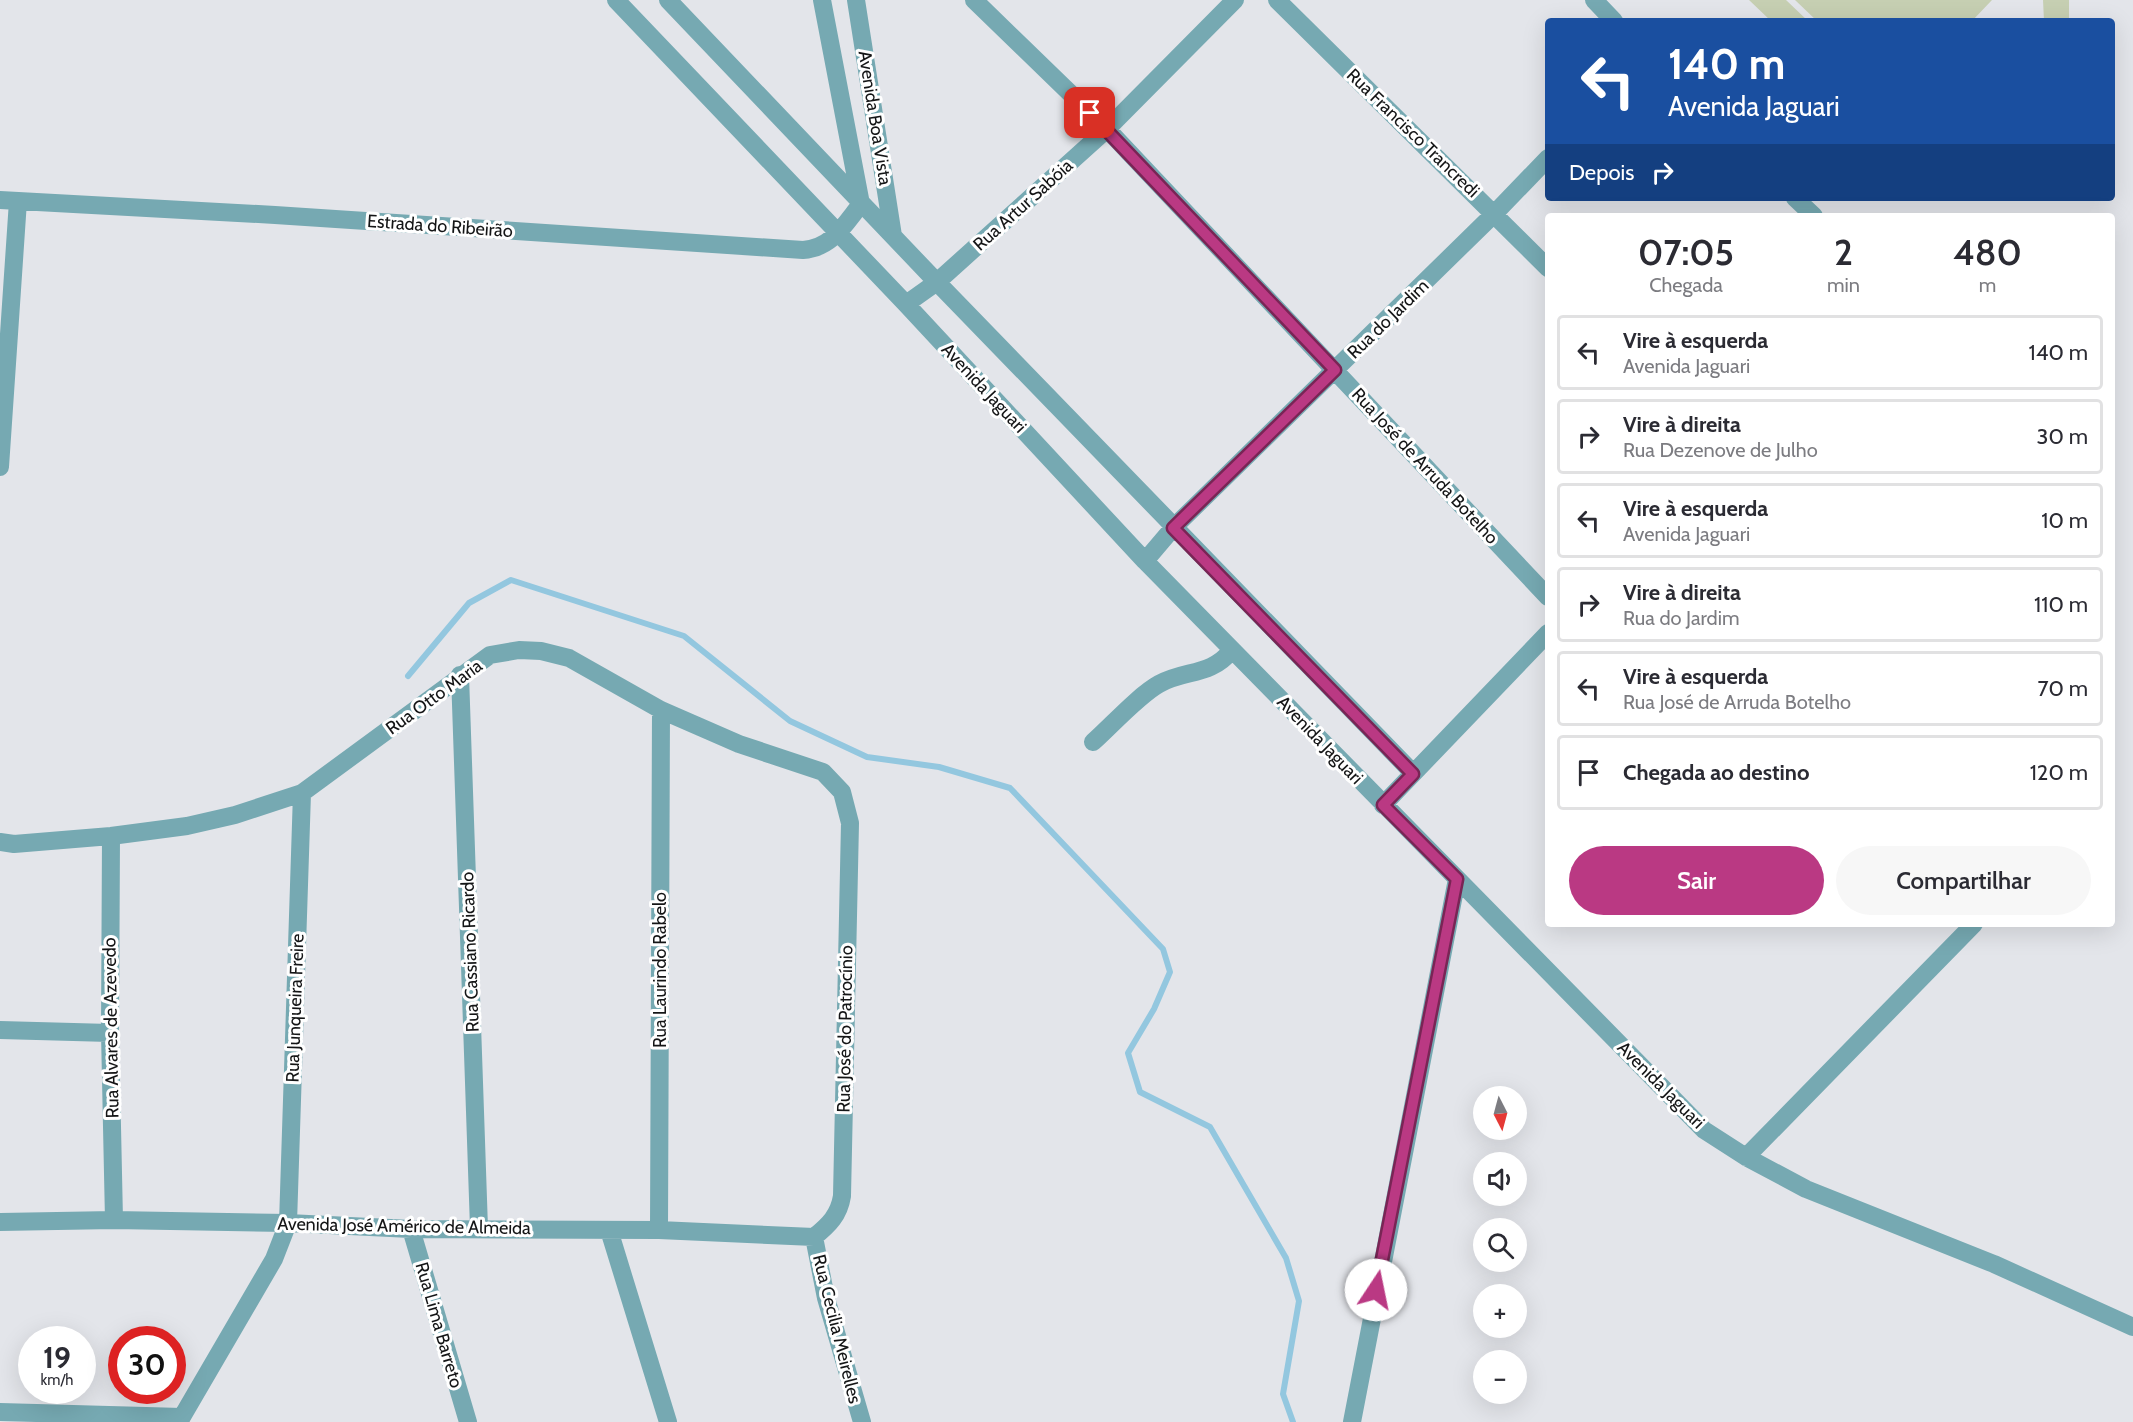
<!DOCTYPE html>
<html lang="pt">
<head>
<meta charset="utf-8">
<style>
  :root { --surface:#fff; --page:#f7f7f7; --text:#2b2b33; --muted:#7c7c81; --line:#e1e1e2; --accent:#ba3983 }
  body { margin:0; font-family:Cabin,sans-serif; background:var(--page); color:var(--text); height:100vh; display:flex; flex-direction:column; font-size:22px; white-space:nowrap }
  * { box-sizing:border-box; margin:0 }
  p { font-size:20px; color:var(--muted) }
  .icon { flex:none; width:33px; height:33px; fill:none; stroke:currentColor; stroke-width:2; stroke-linecap:round; stroke-linejoin:round }
  .map { position:relative; flex:1; overflow:hidden }
  .details { position:absolute; left:1545px; top:213px; width:570px; height:714px; display:flex; flex-direction:column; background:var(--surface); border-radius:6px; box-shadow:0 6px 24px #0002 }
  .details>* { flex:none }
  .banner { position:absolute; left:1545px; top:18px; width:570px; height:183px; border-radius:6px; box-shadow:0 6px 24px #0002; background:#1a4fa0; color:#fff; overflow:hidden }
  .needle { width:39px; rotate:174deg }
  .tools { position:absolute; left:1473px; top:1086px; display:grid; gap:12px }
  .tools a { display:grid; place-items:center; width:54px; height:54px; border-radius:50%; background:var(--surface); box-shadow:0 6px 24px #0002; font-size:30px }
  .speed { position:absolute; left:18px; top:1326px; display:flex; gap:12px; font-size:30px; font-weight:700; text-align:center }
  .speed>* { display:grid; place-content:center; width:78px; height:78px; border-radius:50%; background:var(--surface); box-shadow:0 6px 24px #0002; line-height:1 }
  .speed small { font-size:15px; font-weight:400 }
  .speed .limit { border:9px solid #d22; background:#fff; color:#111 }
  .pin { position:absolute; display:grid; place-items:center; width:51px; height:51px; color:#fff; margin:-26px; border-radius:12px; box-shadow:0 3px 9px #0006 }
  .me { position:absolute; width:66px; margin:-33px; rotate:11deg; stroke-linejoin:round; filter:drop-shadow(0 0 4px #0008) }
  .turn { display:flex; align-items:center; gap:21px; height:126px; padding:0 24px; font-size:27px }
  .turn .icon { width:78px; height:78px; stroke-width:2.5 }
  .turn b { display:block; font-size:42px; line-height:51px }
  .then { display:flex; align-items:center; height:57px; padding:0 24px; background:#0003; gap:12px; font-size:22px }
  .eta { display:flex; justify-content:space-evenly; align-items:center; height:102px; text-align:center }
  .eta b { font-size:36px; font-weight:600; line-height:42px }
  .primary-button { display:flex; gap:12px; margin-top:auto; padding:12px 24px }
  .primary-button a { flex:1; height:69px; border-radius:36px; background:var(--accent); color:#fff; font-size:24px; font-weight:600; line-height:69px; text-align:center }
  .primary-button a+a { background:var(--page); color:var(--text) }
  ul { padding:0; list-style:none }
  li { display:flex; align-items:center; gap:18px; height:75px; margin:0 12px 9px; padding:0 12px; border:3px solid var(--line); border-radius:6px }
  li div { flex:1 }
  li b { display:block; font-size:22px }
  li em { font-style:normal }
  .map>svg:first-child { display:block }
  .green { fill:#c6cfb2 }
  .lines { fill:none; stroke-linecap:round; stroke-linejoin:round }
  .stream { stroke:#93c7df; stroke-width:6 }
  .minor { stroke:#76a9b2; stroke-width:18 }
  .route-casing { stroke:#792555; stroke-width:15 }
  .route { stroke:#ba3983; stroke-width:10 }
  .labels { text-anchor:middle; stroke-width:6; stroke-linejoin:round; paint-order:stroke }
  .street-label { font-size:18px; fill:#141516; stroke:#fff }
</style>
</head>
<body>
<div class="map">
<svg width="2133" height="1422" viewBox="0 0 2133 1422">
  <rect width="100%" height="100%" fill="#e3e5ea"/>
  <path class="green" d="M1749,0h37l22,21h-37z
    M1795,0h197l-20,21h-155z
    M2043,0h26v21h-25z"/>
  <g class="lines">
    <path class="stream" d="M408,676l61,-73 42,-23 173,56 106,85 77,36 72,10 71,21 153,161 7,23 -16,37 -26,44 12,39 70,35 76,131 13,43 -16,93 10,28"/>
    <path class="minor" d="M616,0l290,304 239,257 559,569 42,27 60,32 188,75 139,63
      M668,0l263,276 482,497
      M856,0l37,236
      M974,0l133,129 441,468
      M1277,0l271,268
      M1594,0l20,21
      M1795,198l19,18
      M0,200l275,15 528,35c29,-2 41,-25 58,-46l-39,-204
      M906,304l31,-22 170,-153 128,-129
      M0,467l18,-266
      M1145,561l28,-33 322,-315 53,-55
      M460,675l19,553
      M1093,742c18,-16 46,-47 66,-58 27,-15 51,-7 73,-34
      M1383,805l165,-172
      M111,836l-1,197 4,187
      M0,842l14,2 97,-8 76,-10 48,-11 67,-22 188,-138 29,-5 22,1 28,7 92,52 78,34 84,28 19,20 8,31 -8,373c-3,19 -13,29 -28,41l-155,-7 -248,-1 -123,-6 -174,-3 -114,2
      M0,1030l110,3
      M1746,1157l228,-233
      M411,1229l57,193
      M609,1230l59,192
      M659,1230l2,-520
      M814,1237l12,61 36,124
      M0,1412l182,5
      M179,1422l95,-163 14,-36 14,-430
      M1352,1422l105,-543"/>
  </g>
  <g class="lines">
    <g class="route-casing">
      <path id="route" d="M1090,113l245,257 -162,158 240,246 -30,31 74,74 -81,411"/>
    </g>
    <use href="#route" class="route"/>
  </g>
  <g class="labels">
    <g class="street-label">
      <text transform="translate(875 118) rotate(81)" y="6">Avenida Boa Vista</text>
      <text transform="translate(1413 133) rotate(44)" y="6">Rua Francisco Trancredi</text>
      <text transform="translate(1023 205) rotate(-42)" y="6">Rua Artur Sabóia</text>
      <text transform="translate(440 226) rotate(4)" y="6">Estrada do Ribeirão</text>
      <text transform="translate(1388 319) rotate(-44)" y="6">Rua do Jardim</text>
      <text transform="translate(984 388) rotate(47)" y="6">Avenida Jaguari</text>
      <text transform="translate(1425 466) rotate(47)" y="6">Rua José de Arruda Botelho</text>
      <text transform="translate(434 697) rotate(-36)" y="6">Rua Otto Maria</text>
      <text transform="translate(1320 740) rotate(46)" y="6">Avenida Jaguari</text>
      <text transform="translate(470 952) rotate(-92)" y="6">Rua Cassiano Ricardo</text>
      <text transform="translate(660 970) rotate(-90)" y="6">Rua Laurindo Rabelo</text>
      <text transform="translate(295 1008) rotate(-88)" y="6">Rua Junqueira Freire</text>
      <text transform="translate(111 1028) rotate(-91)" y="6">Rua Alvares de Azevedo</text>
      <text transform="translate(845 1029) rotate(-89)" y="6">Rua José do Patrocínio</text>
      <text transform="translate(1661 1085) rotate(45)" y="6">Avenida Jaguari</text>
      <text transform="translate(404 1226) rotate(1)" y="6">Avenida José Américo de Almeida</text>
      <text transform="translate(439 1325) rotate(74)" y="6">Rua Lima Barreto</text>
      <text transform="translate(837 1329) rotate(76)" y="6">Rua Cecilia Meirelles</text>
    </g>
  </g>
</svg>
<div class="tools">
<a><svg class="needle" viewBox="-14 -14 28 28"><path d="M0-13l5 13h-10z" fill="#e53935"/><path d="M0 13l5-13h-10z" fill="#7c7c81"/></svg></a>
<a><svg class="icon" aria-label="sound" viewBox="0 0 24 24"><path d="M4 9h4l5-4v14l-5-4H4zM17 9q2 3 0 6"/></svg></a>
<a><svg class="icon" aria-label="search" viewBox="0 0 24 24"><circle cx="10" cy="10" r="6"/><path d="M15 15l6 6"/></svg></a>
<a>+</a>
<a>−</a>
</div>
<div class="speed"><div>19<small>km/h</small></div><div class="limit">30</div></div>
<div class="pin" style="left:1090px;top:113px;background:#d93025"><svg class="icon" aria-label="arrive" viewBox="0 0 24 24"><path d="M6 21V4h12l-3 4 3 4H6"/></svg></div>
<svg class="me" style="left:1376px;top:1290px" viewBox="-20 -20 40 40"><circle r="19" fill="#fff"/><path d="M0-13L10 11 0 6-10 11z" fill="#ba3983"/></svg>
<div class="banner">
<div class="turn"><svg class="icon" aria-label="left" viewBox="0 0 24 24"><path d="M17 20v-9H6M10 6l-5 5 5 5"/></svg><div><b>140 m</b>Avenida Jaguari</div></div>
<div class="then">Depois<svg class="icon" aria-label="right" viewBox="0 0 24 24"><path d="M7 20v-9h11M14 6l5 5-5 5"/></svg></div>
</div>
<section class="details">
<div class="eta">
<div><b>07:05</b><p>Chegada</p></div>
<div><b>2</b><p>min</p></div>
<div><b>480</b><p>m</p></div>
</div>
<ul>
<li><svg class="icon" aria-label="left" viewBox="0 0 24 24"><path d="M17 20v-9H6M10 6l-5 5 5 5"/></svg><div><b>Vire à esquerda</b><p>Avenida Jaguari</p></div><em>140 m</em></li>
<li><svg class="icon" aria-label="right" viewBox="0 0 24 24"><path d="M7 20v-9h11M14 6l5 5-5 5"/></svg><div><b>Vire à direita</b><p>Rua Dezenove de Julho</p></div><em>30 m</em></li>
<li><svg class="icon" aria-label="left" viewBox="0 0 24 24"><path d="M17 20v-9H6M10 6l-5 5 5 5"/></svg><div><b>Vire à esquerda</b><p>Avenida Jaguari</p></div><em>10 m</em></li>
<li><svg class="icon" aria-label="right" viewBox="0 0 24 24"><path d="M7 20v-9h11M14 6l5 5-5 5"/></svg><div><b>Vire à direita</b><p>Rua do Jardim</p></div><em>110 m</em></li>
<li><svg class="icon" aria-label="left" viewBox="0 0 24 24"><path d="M17 20v-9H6M10 6l-5 5 5 5"/></svg><div><b>Vire à esquerda</b><p>Rua José de Arruda Botelho</p></div><em>70 m</em></li>
<li><svg class="icon" aria-label="arrive" viewBox="0 0 24 24"><path d="M6 21V4h12l-3 4 3 4H6"/></svg><div><b>Chegada ao destino</b></div><em>120 m</em></li>
</ul>
<div class="primary-button"><a>Sair</a><a>Compartilhar</a></div>
</section>
</div>
</body>
</html>
